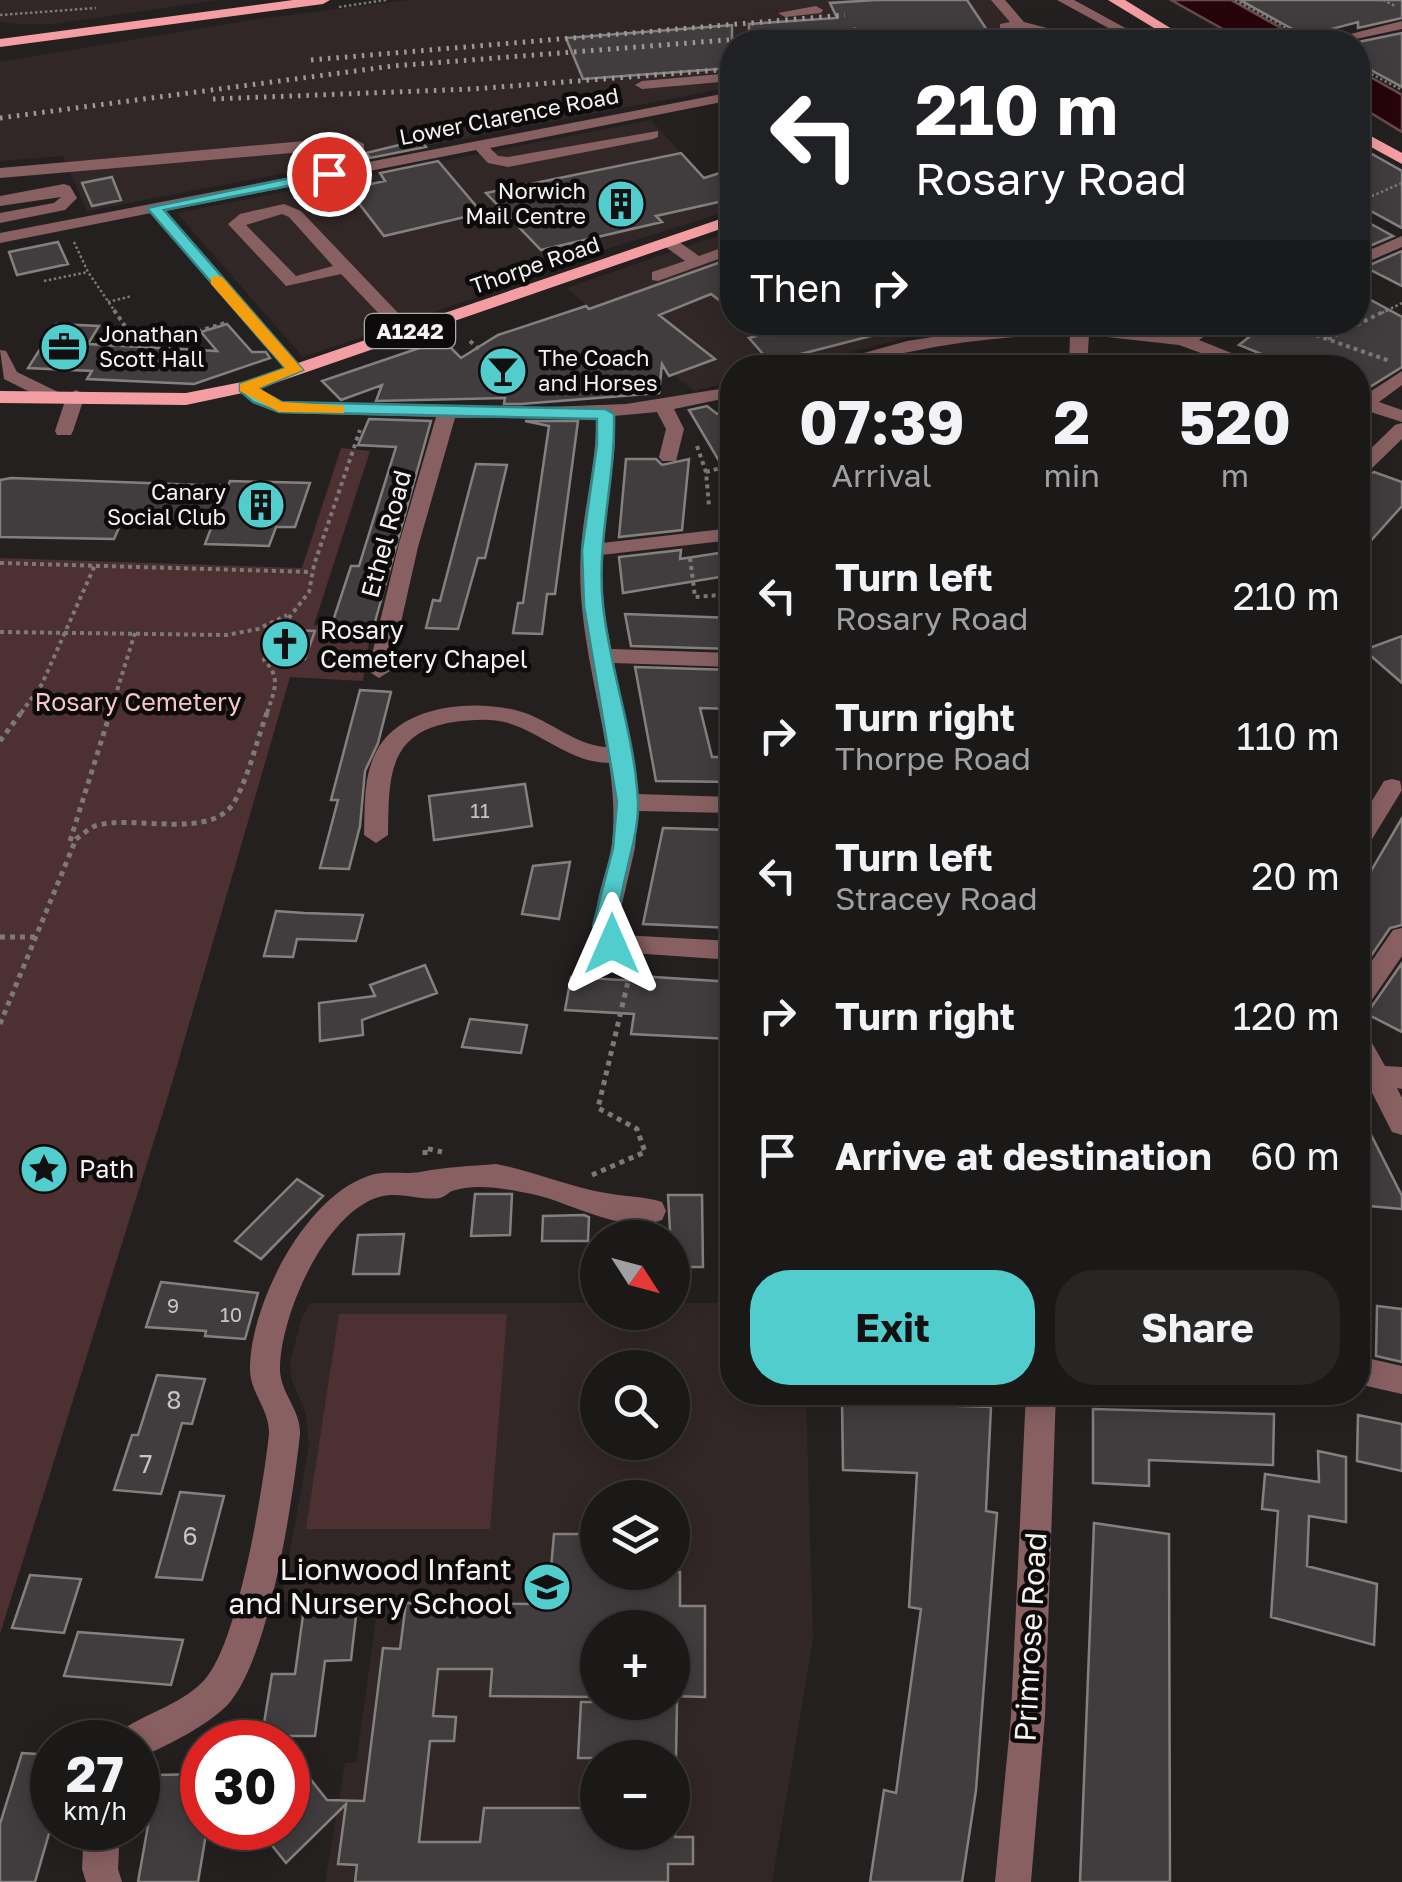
<!DOCTYPE html>
<html lang="en">
<head>
<meta charset="utf-8">
<style>
  :root { --surface:#1b1818; --page:#282525; --text:#f1f3f6; --muted:#a0a0a2; --line:#393737; --accent:#52cdce }
  body { margin:0; font-family:"Golos Text",sans-serif; background:var(--page); color:var(--text); height:100vh; display:flex; flex-direction:column; font-size:38px; white-space:nowrap }
  * { box-sizing:border-box; margin:0 }
  p { font-size:32px; color:var(--muted) }
  .icon { flex:none; width:55px; height:55px; fill:none; stroke:currentColor; stroke-width:2; stroke-linecap:round; stroke-linejoin:round }
  .map { position:relative; flex:1; overflow:hidden }
  .sheet { position:absolute; left:720px; top:355px; width:650px; height:1050px; display:flex; flex-direction:column; background:var(--surface); border-radius:40px; box-shadow:0 5px 25px #0003,0 0 0 2px var(--line) }
  .sheet>* { flex:none }
  .banner { position:absolute; left:720px; top:30px; width:650px; height:305px; border-radius:40px; box-shadow:0 5px 25px #0003,0 0 0 2px var(--line); background:#202124; color:#fff; overflow:hidden }
  .needle { width:65px; rotate:126deg }
  .fabs { position:absolute; left:580px; top:1220px; display:grid; gap:20px }
  .fabs a { display:grid; place-items:center; width:110px; height:110px; border-radius:50%; background:var(--surface); box-shadow:0 5px 25px #0003,0 0 0 2px var(--line); font-size:50px }
  .speed { position:absolute; left:30px; top:1720px; display:flex; gap:20px; font-size:50px; font-weight:700; text-align:center }
  .speed>* { display:grid; place-content:center; width:130px; height:130px; border-radius:50%; background:var(--surface); box-shadow:0 5px 25px #0003,0 0 0 2px var(--line); line-height:1 }
  .speed small { font-size:25px; font-weight:400 }
  .speed .limit { border:15px solid #d22; background:#fff; color:#111 }
  .pin { position:absolute; display:grid; place-items:center; width:85px; height:85px; color:#fff; margin:-42px; border:5px solid #fff; border-radius:50%; box-shadow:0 2px 10px #0007 }
  .me { position:absolute; width:110px; margin:-55px; rotate:0deg; stroke-linejoin:round; filter:drop-shadow(0 0 8px #0008) }
  .turn { display:flex; align-items:center; gap:35px; height:210px; padding:0 30px; font-size:45px }
  .turn .icon { width:130px; height:130px; stroke-width:2.5 }
  .turn b { display:block; font-size:70px; line-height:85px }
  .then { display:flex; align-items:center; height:95px; padding:0 30px; background:#0003; gap:20px; font-size:38px }
  .eta { display:flex; justify-content:space-evenly; align-items:center; height:170px; text-align:center }
  .eta b { font-size:60px; font-weight:700; line-height:70px }
  .action { display:flex; gap:20px; margin-top:auto; padding:20px 30px }
  .action a { flex:1; height:115px; border-radius:40px; background:var(--accent); color:#111; font-size:40px; font-weight:700; line-height:115px; text-align:center }
  .action a+a { background:var(--page); color:var(--text) }
  ul { padding:0; list-style:none }
  li { display:flex; align-items:center; gap:30px; height:140px; padding:0 30px }
  li div { flex:1 }
  li b { display:block; font-size:38px }
  li em { font-style:normal }
  .map>svg:first-child { display:block }
  .built { fill:#322727; fill-rule:evenodd }
  .green { fill:#4c3032 }
  .water { fill:#270409; stroke:#654b4f; stroke-width:2.5 }
  .building { fill:#413c3d; stroke:#858080; stroke-width:2.5 }
  .lines { fill:none; stroke-linecap:round; stroke-linejoin:round }
  .path-far2 { stroke:#7d7979; stroke-width:2.5; stroke-dasharray:2.5 2.5; stroke-linecap:butt }
  .path-far1 { stroke:#7d7979; stroke-width:4; stroke-dasharray:4 4; stroke-linecap:butt }
  .path { stroke:#7d7979; stroke-width:5; stroke-dasharray:5 5; stroke-linecap:butt }
  .minor { fill:#896062; fill-rule:evenodd }
  .major { fill:#f49ea3; fill-rule:evenodd }
  .rail { stroke:#9c9999; stroke-width:5; stroke-dasharray:2.5 6; stroke-linecap:butt }
  .route { fill:#52cdce; stroke:#358586; stroke-width:2.5 }
  .slow { fill:#f59e0b }
  .labels { text-anchor:middle; stroke-width:9; stroke-linejoin:round; paint-order:stroke }
  .number-label { font-size:20px; fill:#c8c4c5 }
  .far-street-label { font-size:22px; fill:#f5f2f2; stroke:#0c0a0a }
  .far-poi-label { font-size:22px; fill:#f5f2f2; stroke:#0c0a0a; text-anchor:end }
  .shield { fill:#0c0a0a; stroke:#afacac; stroke-width:2.5 }
  .shield-label { font-size:22px; font-weight:bold; fill:#f5f2f2 }
  .street-label { font-size:25px; fill:#f5f2f2; stroke:#0c0a0a }
  .poi-label { font-size:25px; fill:#f5f2f2; stroke:#0c0a0a; text-anchor:start }
  .park-label { font-size:25px; fill:#f5c5c7; stroke:#0c0a0a }
  .near-number-label { font-size:25px; fill:#c8c4c5 }
  .near-poi-label { font-size:30px; fill:#f5f2f2; stroke:#0c0a0a; text-anchor:end }
  .near-street-label { font-size:30px; fill:#f5f2f2; stroke:#0c0a0a }
</style>
</head>
<body>
<div class="map">
<svg width="1402" height="1882" viewBox="0 0 1402 1882">
  <rect width="100%" height="100%" fill="#242020"/>
  <path class="built" d="M0,0h219l-166,24h-36l-17,-2z
    M408,0h586l35,42h-297v45l-645,124 -24,-55 -63,5v-99l258,-43z
    M651,120l81,90 -206,64 -2,7 -221,76 -126,-144z
    M732,231v91l151,1 24,15 -117,29 -58,1v14l-38,9 -128,-103z
    M310,1303h287l1,9h74l1,-9h59v89l74,1 7,246 -41,243h-447l20,-119h11l22,-158 -97,-4 28,-155 -3,-32 -14,-34 -2,-18 12,-45zM598,1368h74v74h-74zM598,1498h74v74h-74zM598,1628h74v74h-74zM598,1758h74v74h-74z"/>
  <path class="green" d="M341,448l29,3 -56,174 57,4 -8,52 -73,-4 -121,416 -169,541v-1076l302,10z
    M339,1314h168l-17,215h-184z"/>
  <path class="water" d="M1171,0h60l75,42h-60z
    M1358,70l44,25v37l-44,-27z"/>
  <path class="building" d="M875,0h92l28,42h-246v-18l88,-6 -7,-15z
    M1240,0h162v18l-44,10v-6l-53,14z
    M732,25v43l-149,11 -17,-41z
    M1402,33v54l-44,-24v-21z
    M420,140l6,7 -56,11 -4,-5z
    M681,153l23,25 28,-9v30l-76,17 6,6 -121,28 -55,-57z
    M1372,154l30,17v57l-44,-24v-45z
    M438,161l44,52 -98,23 -36,-47 37,-8 -5,-8z
    M112,177l9,23 -29,6 -10,-23z
    M1371,224l22,12 -35,15v-22z
    M58,242l10,22 -51,11 -8,-23z
    M1402,251v35l-37,-19z
    M732,258v52l-21,-16 -52,21 56,44 -46,17 -7,-12 -3,29 -138,11h-17l1,-6 -129,3 6,-16 -41,15 -19,-19 121,-41 18,18 37,-23 88,-29 3,3z
    M1358,293l44,24v50l-42,26 -2,-25h-62l-57,-23 29,-23h90z
    M808,322h81l1,9 -120,31 -21,-24z
    M56,324l43,2 -11,18 129,7 -16,-19 26,-8 25,28h14l4,6 -76,26 -107,-5 5,-8 -64,-3z
    M707,406l10,8 15,-4v73l-43,-73z
    M369,419l62,2 -58,208 -42,-2 20,-61h8l37,-119 -38,-2z
    M525,421h53l-23,173h-8l-5,40 -29,-1 5,-30h5l26,-177z
    M626,459h30l6,6 27,-6 -7,71 -63,7z
    M476,464l31,1 -22,93h-7l-20,71 -32,-1 7,-28 7,1z
    M1374,472l28,10v24l-44,49v-75z
    M11,478l217,8 2,-5 80,2 -15,44h-19l-7,19 -64,-2 8,-21 -91,-2 -8,18 -114,-2v-57z
    M681,550l-1,9 52,-8v24l-109,18 -4,-36z
    M625,614l107,4v31l-101,-3z
    M288,630l27,1 -10,28 -28,-2z
    M1402,636v47l-38,-33z
    M635,667l97,3v39l-32,-1 12,49h20v25l-76,-1z
    M360,690l31,2 -13,51 -13,28 -5,55 -11,43 -29,-1 18,-68h-7z
    M525,784l7,42 -98,14 -5,-44z
    M1402,818v107l-12,3 -32,47v-82z
    M663,828l69,2v98l-89,-4z
    M570,862l-11,57 -37,-5 11,-48z
    M276,911l28,2 59,2 -7,26 -59,-2 -4,18 -29,-1z
    M1402,963v69l-39,-20 7,-3z
    M425,965l12,28 -75,27 1,15 -43,6 -1,-38 56,-7 -5,-11z
    M638,976l94,6 -2,57 -99,-5 3,-20 -69,-4 6,-33 67,4z
    M470,1019l57,6 -6,28 -59,-6z
    M1358,1109l44,87v13l-44,-4z
    M297,1179l26,17 -62,63 -26,-18z
    M475,1194h37l-2,41 -39,1z
    M668,1195h34l1,72h-31z
    M584,1215l5,2 -1,24h-46l1,-25z
    M404,1234l-5,40h-46l5,-39z
    M161,1282l97,11 -13,46 -40,-3 1,-5 -60,-4z
    M1377,1306l25,3v53l-26,-6z
    M157,1375l48,4 -13,45 -10,-1 -21,71 -47,-4 18,-55h6z
    M842,1402l149,5 -5,104 11,2 -21,277 -14,92h-92l14,-92 12,3 25,-184 -12,-2 8,-134 -74,-3z
    M1093,1409l181,5 -1,51 -124,-5v26l-56,-3z
    M1358,1415l44,9v47l-45,-10z
    M1318,1451l28,6v65l-37,-6 -2,50 70,18 -3,61 -103,-28 7,-106 -16,-2 3,-35 54,8z
    M180,1492l44,4 -22,84 -46,-3z
    M1094,1523l75,11 1,348h-90z
    M554,1534h44v38h82v34h25v91l-33,-1v-68h-74v69l-108,-1 2,-27h-54l-5,47 23,1 -2,24h-24l-11,101h61l4,-34h114v24h77v5h18v27h-25v18h-313l2,-17 -19,-1 8,-60 -60,59 -28,-35h30v-42l16,-15 23,29 37,1 19,-153 17,1 6,-46 128,1 2,-24h14z
    M30,1575l51,4 -17,54 -52,-5z
    M357,1607l-6,53 -26,1 -10,75h-53l10,-62h23l9,-66z
    M78,1632l105,8 -12,45 -107,-9z
    M581,1702h96l-1,56h-98z
    M22,1753l30,2v68l-17,59h-35v-58z
    M202,1774v54h5l-9,54h-60l19,-107z"/>
  <g class="lines">
    <path class="path-far2" d="M1235,0l72,39
      M1383,0l12,6
      M339,7l47,-7
      M0,15l96,-7
      M1358,67l44,23
      M1358,202l44,-19
      M74,242l14,30 28,41
      M44,281l44,-9
      M108,302l24,-6
      M1382,313l20,-10"/>
    <path class="path-far1" d="M114,310l15,22 58,3 38,-12
      M1278,322l112,39
      M1328,339l59,-29
      M470,341l11,10
      M697,446l9,26 3,34
      M706,472l26,-7
      M690,558l5,39 37,-3
      M0,563l312,9
      M0,632l227,3 31,-6 29,-14
      M274,637l35,-45 5,-27 46,-135
      M21,713l21,-29 53,-119
      M110,713l25,-80
      M267,713c7,-22 15,-35 -3,-53l4,-8"/>
    <path class="path" d="M0,741l23,-31
      M70,841l41,-131
      M0,937h35
      M0,1024l76,-185c6,-4 12,-10 19,-13 38,-13 119,17 141,-27 14,-27 21,-60 32,-89
      M425,1155v-7l17,4
      M592,1175l53,-23 -8,-23 -39,-21 33,-139"/>
    <path class="minor" d="M991,0h14l19,22 76,20h-23l-44,-10 -6,6 -11,-8h-16v-6l10,-2z
      M1057,0h17l77,42h-17z
      M816,6l7,4 -2,3 -36,4 -7,-4z
      M1402,21v8l-60,13h-23z
      M732,73v8l-90,8 -7,-4 7,-4z
      M732,92v8l-242,48 8,8 10,1 150,-26v6l-5,2 -145,28 -20,-4 -12,-13 -310,61 135,155 3,4 -9,5 -6,-1 -138,-161 -151,30v-10z
      M350,137l14,7v6l-7,6 -34,8 -5,-2v-6l31,-8 -349,30v-10z
      M1368,139l13,3 -23,9v-9z
      M64,184l6,2 7,12 -12,12 -65,13v-10l54,-10 7,-6 -61,9v-10z
      M284,204l17,7 98,103v8h-12l-46,-48 -55,12 -58,-62 12,-10zM282,214l7,3 44,49 -37,10 -50,-51z
      M1402,236v11l-44,19v-11z
      M663,239h12l24,17 33,-12v10l-74,27 -6,-1v-8l33,-11 -22,-16z
      M1204,322h21l-26,18 70,28h-27l-63,-23 -90,-10 -2,33h-18l1,-33c-54,0 -108,6 -161,17 -34,6 -64,16 -99,16l97,-27 91,-14 91,-3 93,11z
      M0,350l6,1 11,21 41,20v8h-12l-42,-21z
      M1402,371v14l-23,17 23,8v12l-44,-14v-12l4,1z
      M246,382l37,20 238,6 105,-4 106,-17v10l-58,12 10,20 -8,32h-14l-3,-4 7,-28 -9,-17 -43,4 1,28 -13,99 130,-15v12l-131,15 2,50 8,44 121,4v14l-118,-4 23,131 95,3v16l-94,-2 -3,37 -18,78 4,9 111,6v19l-129,-9c-19,-36 4,-71 9,-108 3,-29 1,-52 -3,-80 -40,-1 -65,-29 -101,-40 -17,-5 -37,-3 -54,-1 -68,10 -65,58 -66,113l-12,8 -12,-8c1,-28 -1,-58 12,-83 24,-48 100,-54 146,-40 29,9 53,33 84,35 -11,-66 -30,-131 -25,-198 3,-45 16,-87 15,-132l-141,1 -37,129 -28,124 -11,7 -11,-7 30,-124 38,-130 -157,-4 -39,-22v-8z
      M76,390l9,5 -12,36 -2,4h-14l-2,-4 12,-36z
      M1402,423v16l-37,36 -7,2v-16l37,-36z
      M1392,779l8,2 2,9 -36,59 -8,2v-27l26,-43z
      M1402,928v28l-35,51 -9,3v-29l35,-51z
      M1358,1031l9,3 18,32 17,1v22l-5,-1 5,10v37l-10,-3 -34,-67z
      M496,1164c38,7 73,23 110,29 19,4 38,3 56,9l4,9 -4,9c-40,14 -88,-16 -126,-25 -24,-5 -59,-13 -84,-4 -4,2 -8,6 -12,7 -20,3 -41,-7 -61,-1 -55,16 -99,120 -99,172 0,24 21,41 20,65 -7,65 -30,220 -70,268 -17,21 -67,46 -92,56v-16h-21l5,-12c26,-18 63,-27 84,-52 33,-40 57,-189 63,-244 1,-24 -19,-41 -19,-65 0,-64 54,-171 118,-193 18,-6 35,-1 52,-4 25,-5 51,-6 76,-8z
      M1358,1356l44,10v28l-44,-10z
      M1026,1392h30l-11,324 -14,166h-36l16,-166z
      M84,1828h36l-2,41 4,13h-36l-4,-13z"/>
    <path class="major" d="M293,0h37l-7,4 -323,43v-8z
      M1108,0h17l68,42h-16z
      M1358,129l44,24v11l-44,-24z
      M732,215v10l-480,166 -66,14 -186,-2v-12l186,2 56,-11z"/>
    <path class="rail" d="M839,42l43,-3
      M311,60l534,-45
      M213,99l260,-10 259,-20
      M0,118l393,-52 463,-36"/>
  </g>
  <path class="route" d="M329,170l7,4 -2,3 -170,33 139,160 -45,19 24,13 323,7 9,5c2,65 -18,127 -11,191 7,66 32,131 35,197 2,45 -30,104 -15,142l-3,6h-16l-11,-24 20,-78 4,-46 -33,-196 -2,-56 15,-106v-25l-318,-7 -26,-10 -13,-11v-7l45,-16 -138,-160z"/>
  <path class="slow" d="M216,276l6,1 81,93 -44,18 23,14 62,4v7l-65,-1 -39,-21v-7l45,-16 -74,-84v-7z"/>
  <defs>
    <g id="building-disc" transform="scale(2.5)"><circle r="9.5" fill="#52cdce" stroke="#0c0a0a"/><path d="M-4-6H4V6H1V3H-1V6H-4ZM-2.5-4.3h1.7v1.8h-1.7ZM.8-4.3h1.7v1.8H.8ZM-2.5-1h1.7V.8h-1.7ZM.8-1h1.7V.8H.8Z" fill="#111"/></g>
    <g id="office-disc" transform="scale(2.5)"><circle r="9.5" fill="#52cdce" stroke="#0c0a0a"/><path d="M-6-3h4V-5.5h4V-3h4V5H-6ZM-1-4.5V-3h2v-1.5ZM-6 0V1H6V0Z" fill="#111"/></g>
    <g id="bar-disc" transform="scale(2.5)"><circle r="9.5" fill="#52cdce" stroke="#0c0a0a"/><path d="M-6-5H6L.8 .8V4.5H3.5V6h-7V4.5H-.8V.8Z" fill="#111"/></g>
    <g id="church-disc" transform="scale(2.5)"><circle r="9.5" fill="#52cdce" stroke="#0c0a0a"/><path d="M-1.2-6h2.4v3.5h3.3v2.4h-3.3V6h-2.4V-.1h-3.3v-2.4h3.3Z" fill="#111"/></g>
    <g id="sight-disc" transform="scale(2.5)"><circle r="9.5" fill="#52cdce" stroke="#0c0a0a"/><path d="M0-6L1.8-2.2L6-1.7L2.9 1.2L3.7 5.4L0 3.3L-3.7 5.4L-2.9 1.2L-6-1.7L-1.8-2.2Z" fill="#111"/></g>
    <g id="school-disc" transform="scale(2.5)"><circle r="9.5" fill="#52cdce" stroke="#0c0a0a"/><path d="M0-5L7-2L0 1L-7-2ZM-4 1L0 2.5L4 1V4Q0 6-4 4Z" fill="#111"/></g>
  </defs>
  <g fill-rule="evenodd">
    <use href="#building-disc" x="621" y="204"/>
    <use href="#office-disc" x="64" y="347"/>
    <use href="#bar-disc" x="503" y="371"/>
    <use href="#building-disc" x="261" y="505"/>
    <use href="#church-disc" x="285" y="644"/>
    <use href="#sight-disc" x="44" y="1169"/>
    <use href="#school-disc" x="547" y="1587"/>
  </g>
  <g class="labels">
    <g class="number-label">
      <text x="480" y="818">11</text>
      <text x="173" y="1313">9</text>
      <text x="231" y="1322">10</text>
    </g>
    <g class="far-street-label">
      <text transform="translate(509 116) rotate(-11)" y="8">Lower Clarence Road</text>
      <text transform="translate(535 265) rotate(-19)" y="8">Thorpe Road</text>
    </g>
    <g class="far-poi-label">
      <text x="586" y="199">Norwich<tspan x="586" dy="25">Mail Centre</tspan></text>
      <text x="99" y="342" text-anchor="start">Jonathan<tspan x="99" dy="25">Scott Hall</tspan></text>
      <text x="538" y="366" text-anchor="start">The Coach<tspan x="538" dy="25">and Horses</tspan></text>
      <text x="226" y="500">Canary<tspan x="226" dy="25">Social Club</tspan></text>
    </g>
    <rect class="shield" x="365" y="314" width="90" height="34" rx="8"/>
    <g class="shield-label">
      <text x="410" y="339">A1242</text>
    </g>
    <g class="street-label">
      <text transform="translate(386 534) rotate(-75)" y="9">Ethel Road</text>
    </g>
    <g class="poi-label">
      <text x="320" y="639">Rosary<tspan x="320" dy="29">Cemetery Chapel</tspan></text>
      <text x="79" y="1178">Path</text>
    </g>
    <g class="park-label">
      <text x="138" y="711">Rosary Cemetery</text>
    </g>
    <g class="near-number-label">
      <text x="174" y="1409">8</text>
      <text x="146" y="1473">7</text>
      <text x="190" y="1545">6</text>
    </g>
    <g class="near-poi-label">
      <text x="512" y="1580">Lionwood Infant<tspan x="512" dy="34">and Nursery School</tspan></text>
    </g>
    <g class="near-street-label">
      <text transform="translate(1031 1637) rotate(-87)" y="10">Primrose Road</text>
    </g>
  </g>
</svg>
<div class="fabs">
<a><svg class="needle" viewBox="-14 -14 28 28"><path d="M0-13l5 13h-10z" fill="#e53935"/><path d="M0 13l5-13h-10z" fill="#a0a0a2"/></svg></a>
<a><svg class="icon" aria-label="search" viewBox="0 0 24 24"><circle cx="10" cy="10" r="6"/><path d="M15 15l6 6"/></svg></a>
<a><svg class="icon" aria-label="layers" viewBox="0 0 24 24"><path d="M12 4l9 5-9 5-9-5zM3 14l9 5 9-5"/></svg></a>
<a>+</a>
<a>−</a>
</div>
<div class="speed"><div>27<small>km/h</small></div><div class="limit">30</div></div>
<div class="pin" style="left:329px;top:174px;background:#d93025"><svg class="icon" aria-label="arrive" viewBox="0 0 24 24"><path d="M6 21V4h12l-3 4 3 4H6"/></svg></div>
<svg class="me" style="left:612px;top:944px" viewBox="-20 -20 40 40"><path d="M0-17L14 15 0 8-14 15z" fill="#52cdce" stroke="#fff" stroke-width="4"/></svg>
<div class="banner">
<div class="turn"><svg class="icon" aria-label="left" viewBox="0 0 24 24"><path d="M17 20v-9H6M10 6l-5 5 5 5"/></svg><div><b>210 m</b>Rosary Road</div></div>
<div class="then">Then<svg class="icon" aria-label="right" viewBox="0 0 24 24"><path d="M7 20v-9h11M14 6l5 5-5 5"/></svg></div>
</div>
<section class="sheet">
<div class="eta">
<div><b>07:39</b><p>Arrival</p></div>
<div><b>2</b><p>min</p></div>
<div><b>520</b><p>m</p></div>
</div>
<ul>
<li><svg class="icon" aria-label="left" viewBox="0 0 24 24"><path d="M17 20v-9H6M10 6l-5 5 5 5"/></svg><div><b>Turn left</b><p>Rosary Road</p></div><em>210 m</em></li>
<li><svg class="icon" aria-label="right" viewBox="0 0 24 24"><path d="M7 20v-9h11M14 6l5 5-5 5"/></svg><div><b>Turn right</b><p>Thorpe Road</p></div><em>110 m</em></li>
<li><svg class="icon" aria-label="left" viewBox="0 0 24 24"><path d="M17 20v-9H6M10 6l-5 5 5 5"/></svg><div><b>Turn left</b><p>Stracey Road</p></div><em>20 m</em></li>
<li><svg class="icon" aria-label="right" viewBox="0 0 24 24"><path d="M7 20v-9h11M14 6l5 5-5 5"/></svg><div><b>Turn right</b></div><em>120 m</em></li>
<li><svg class="icon" aria-label="arrive" viewBox="0 0 24 24"><path d="M6 21V4h12l-3 4 3 4H6"/></svg><div><b>Arrive at destination</b></div><em>60 m</em></li>
</ul>
<div class="action"><a>Exit</a><a>Share</a></div>
</section>
</div>
</body>
</html>
